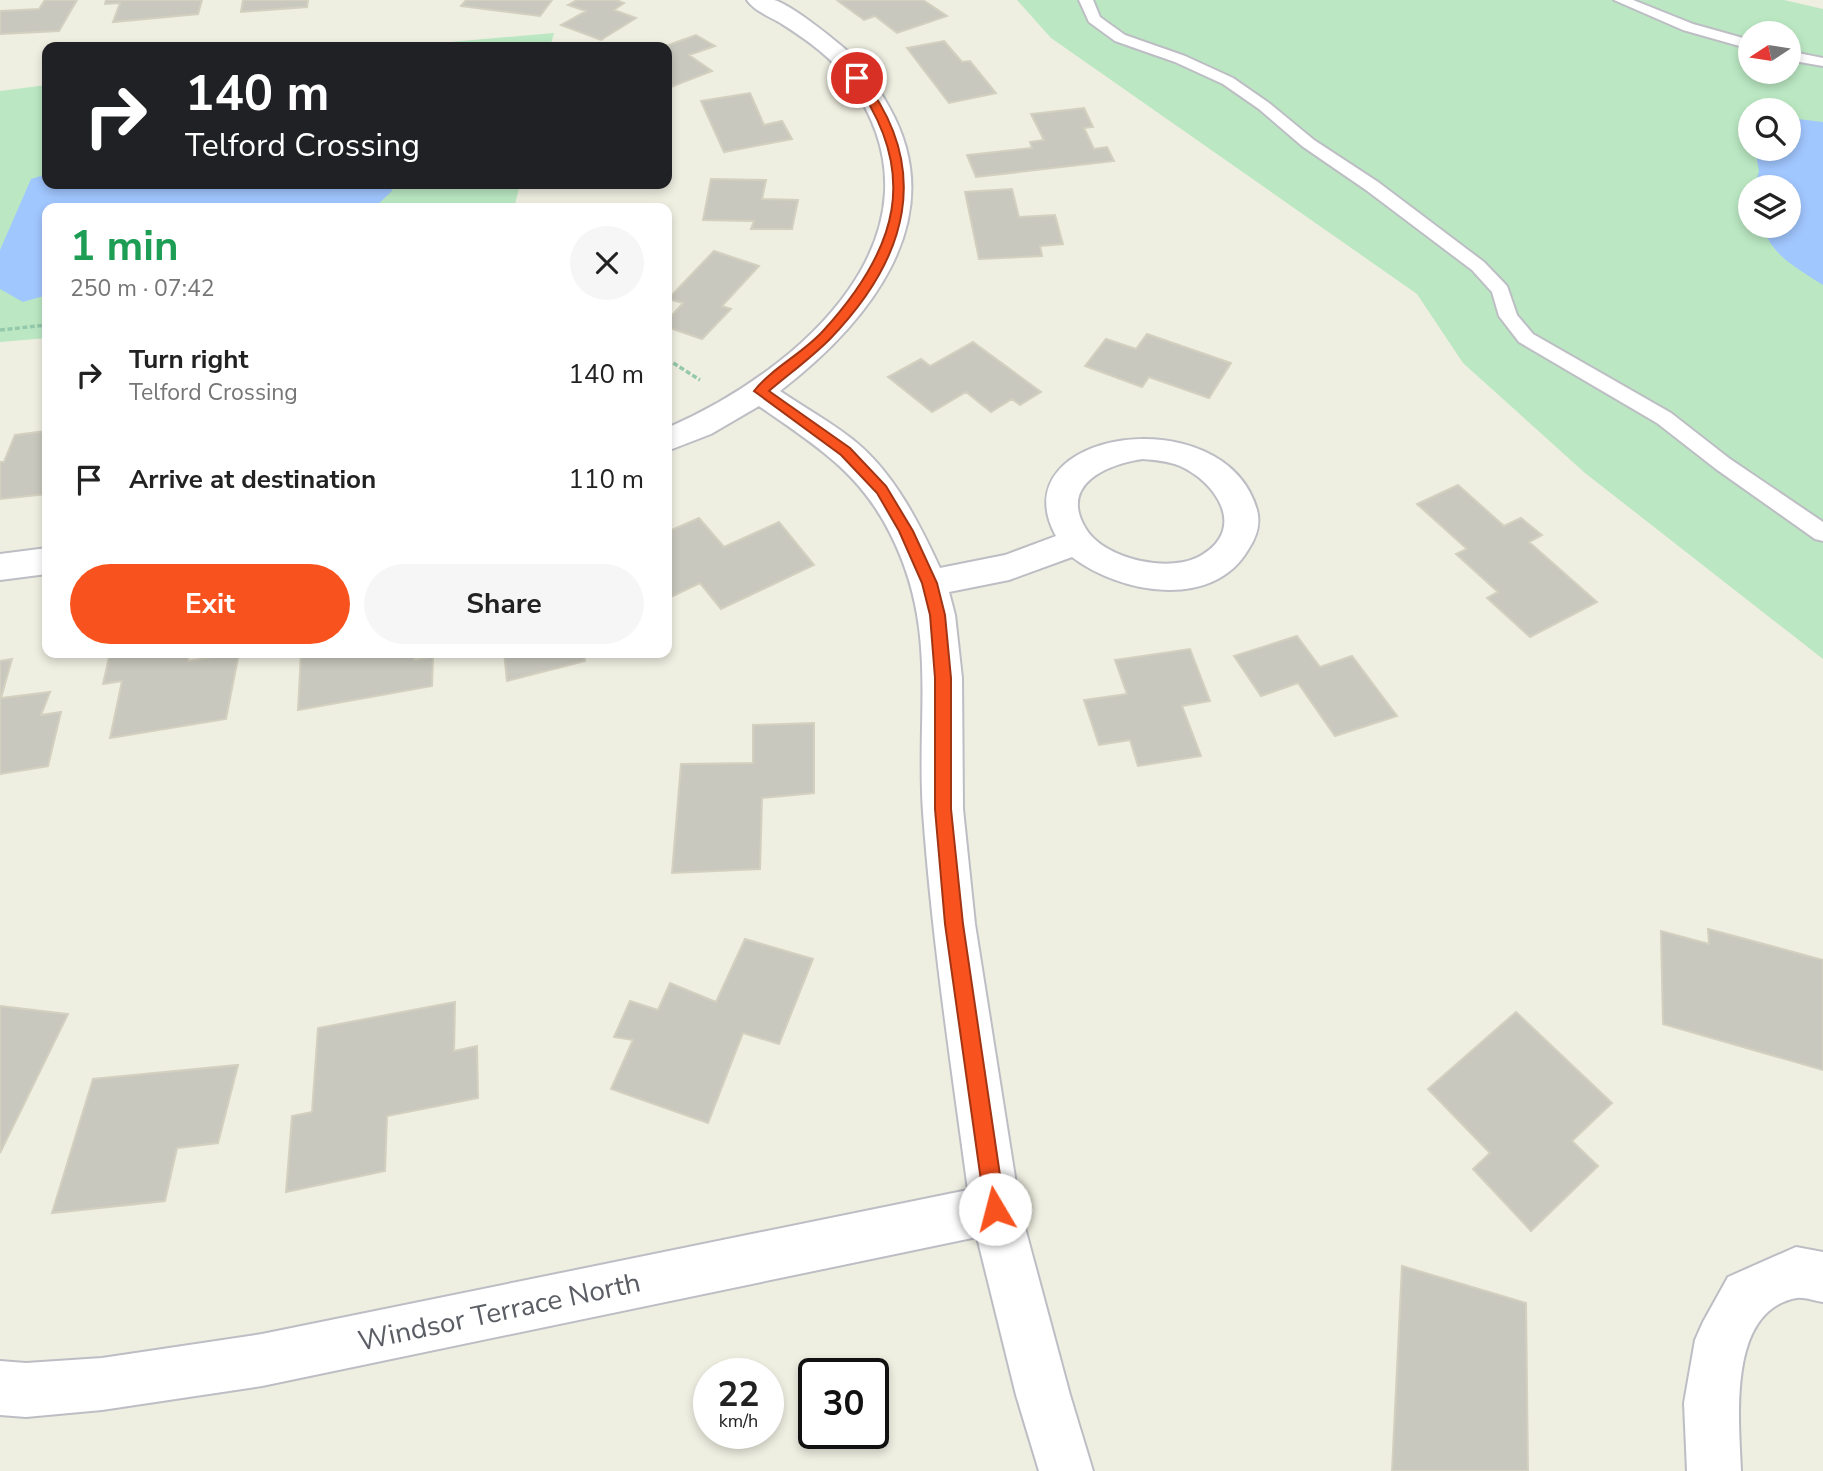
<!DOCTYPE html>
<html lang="en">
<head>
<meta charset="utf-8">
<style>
  :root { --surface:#fff; --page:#f6f6f6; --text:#222; --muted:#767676; --accent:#f8521e }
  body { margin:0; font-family:"Nunito Sans",sans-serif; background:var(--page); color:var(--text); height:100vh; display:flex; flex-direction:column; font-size:26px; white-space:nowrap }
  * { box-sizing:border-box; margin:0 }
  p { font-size:23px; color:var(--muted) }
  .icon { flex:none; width:38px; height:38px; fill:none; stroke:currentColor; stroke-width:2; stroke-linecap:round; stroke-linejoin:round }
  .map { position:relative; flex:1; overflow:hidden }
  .sheet { position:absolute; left:42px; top:203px; width:630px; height:455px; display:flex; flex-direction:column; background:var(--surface); border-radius:14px; box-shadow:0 4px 10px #0003 }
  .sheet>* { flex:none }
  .top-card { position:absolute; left:42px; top:42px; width:630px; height:147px; border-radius:14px; box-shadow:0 4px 10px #0003; background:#202124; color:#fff; overflow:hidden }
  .needle { width:46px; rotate:258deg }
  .fabs { position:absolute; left:1738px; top:21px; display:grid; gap:14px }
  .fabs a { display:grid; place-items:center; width:63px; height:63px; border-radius:50%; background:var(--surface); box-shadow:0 4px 10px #0003; font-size:35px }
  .speed { position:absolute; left:693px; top:1358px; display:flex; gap:14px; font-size:35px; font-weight:700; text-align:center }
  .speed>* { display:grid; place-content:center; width:91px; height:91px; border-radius:50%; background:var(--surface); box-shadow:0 4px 10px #0003; line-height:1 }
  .speed small { font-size:18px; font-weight:400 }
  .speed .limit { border:4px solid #111; border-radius:10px; background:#fff; color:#111 }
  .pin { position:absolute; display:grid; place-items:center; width:60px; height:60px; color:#fff; margin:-30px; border:4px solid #fff; border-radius:50%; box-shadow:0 2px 7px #0007 }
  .me { position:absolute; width:77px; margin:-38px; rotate:352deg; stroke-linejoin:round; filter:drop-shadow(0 0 5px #0008) }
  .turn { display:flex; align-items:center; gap:24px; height:147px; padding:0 28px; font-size:32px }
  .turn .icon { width:91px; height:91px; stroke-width:2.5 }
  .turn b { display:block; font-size:49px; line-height:60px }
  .round { display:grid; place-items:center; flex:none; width:74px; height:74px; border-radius:37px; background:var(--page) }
  .overview { display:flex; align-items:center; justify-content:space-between; height:119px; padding:0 28px }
  h1 { font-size:42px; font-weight:700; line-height:52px; color:#1e9e55 }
  .cta { display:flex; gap:14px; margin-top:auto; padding:14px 28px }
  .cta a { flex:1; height:80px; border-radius:42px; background:var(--accent); color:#fff; font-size:28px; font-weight:700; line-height:80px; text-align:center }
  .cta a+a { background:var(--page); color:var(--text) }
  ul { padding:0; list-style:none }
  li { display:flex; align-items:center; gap:21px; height:105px; padding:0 28px }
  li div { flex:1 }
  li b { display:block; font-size:26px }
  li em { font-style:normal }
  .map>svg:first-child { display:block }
  .green { fill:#bbe8c3; fill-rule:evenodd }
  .water { fill:#a1c7ff }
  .building { fill:#c9c8be; stroke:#d3d0bf; stroke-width:2 }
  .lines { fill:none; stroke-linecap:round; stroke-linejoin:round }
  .service-casing { stroke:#bcbec4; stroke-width:4 }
  .minor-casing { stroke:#bcbec4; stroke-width:4 }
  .path { stroke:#94c9ab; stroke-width:3.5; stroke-dasharray:5 2.5; stroke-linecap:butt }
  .service { fill:#fff; fill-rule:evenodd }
  .minor { fill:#fff; fill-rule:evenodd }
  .route { fill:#f8521e; stroke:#a13514; stroke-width:2 }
  .labels { text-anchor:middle; stroke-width:5; stroke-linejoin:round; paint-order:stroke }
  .near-street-label { font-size:28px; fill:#5a5d64; stroke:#fff }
</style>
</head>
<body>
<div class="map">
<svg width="1823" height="1471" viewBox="0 0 1823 1471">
  <rect width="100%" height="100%" fill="#eeeee1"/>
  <path class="green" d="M1017,0h767l39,9v650l-238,-186 -122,-110 -46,-69 -366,-256zM1750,33h38v39h-38zM1750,110h38v39h-38zM1750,187h38v39h-38z
    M554,33l-4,14h-157z
    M47,85v99h473l-6,24h-467v130l-47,4v-251z"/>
  <path class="water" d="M1789,118l34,4v163c-26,-17 -50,-28 -61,-59h26v-39h-34l5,-16 -4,-22h33z
    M47,174v10h346l-1,7 -18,17h-327v87l-24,7 -23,-13v-39l31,-71z"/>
  <path class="building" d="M45,0h32l-18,31 -59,3v-23l39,-2z
    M106,0h96l-4,14 -85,8 7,-19 -15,1z
    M243,0h65l-1,7 -66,5z
    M466,0h86l-12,16 -79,-10z
    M577,0h39l8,3 -10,7 22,8 -35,22 -40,-15 25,-14 -18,-6z
    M842,0h81l24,16 -50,17 -22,-17 -11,4 -26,-19z
    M696,35l19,11 -26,9 23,16 -44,17 -1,-41h-4z
    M944,41l18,21 8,-1 26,32 -47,10 -42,-55z
    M750,93l14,32 18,-4 10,18 -68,13 -23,-51z
    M1084,108l9,19 -9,1 10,21 13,-2 7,14 -138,16 -9,-22 65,-7 -2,-6 14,-2 -13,-26z
    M711,179l55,1 -4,19 36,1 -6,29h-41l3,-8 -51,-1z
    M1012,189l7,28 36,-2 8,29 -23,2 2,10 -63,3 -14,-67z
    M714,251l45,15 -37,40 9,3 -29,30 -35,-12v-6l16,-18 -15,-4z
    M1147,334l84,29 -22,35 -60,-21 -7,10 -57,-21 21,-27 30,10z
    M973,342l68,50 -21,13 -8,-6 -21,13 -25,-20 -34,20 -44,-35 33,-18 9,7z
    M47,431v63l-47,5v-37h4l11,-27z
    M1458,485l46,41 17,-8 21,17 -13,7 68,60 -67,35 -43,-39 11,-6 -42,-38 11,-5 -50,-45z
    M699,518l25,29 55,-25 35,43 -93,44 -21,-26 -33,16v-67z
    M1297,636l23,31 32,-11 45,60 -62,20 -37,-53 -37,13 -27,-40z
    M1190,649l20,52 -28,5 19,50 -63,10 -8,-26 -31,5 -15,-45 43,-6 -12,-34z
    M110,653h79l-1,8 51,-8 -13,66 -116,19 12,-57 -19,3z
    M301,653h113v7l19,-3 -1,29 -134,24z
    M504,653h80l1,8 -78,20z
    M12,659l-11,39 49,-6 -9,23 20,-3 -13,54 -48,8v-113z
    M814,723v70l-52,5 -2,71 -88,4 9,-109 72,-1v-38z
    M1708,929l115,31v110l-160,-46 -2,-93 48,13z
    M745,939l68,20 -34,85 -36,-11 -35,90 -97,-34 22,-49 -19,-3 16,-36 28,9 12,-27 46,19z
    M455,1002l-1,49 23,-5 1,52 -91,18 -2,55 -99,21 6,-76 20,-4 6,-84z
    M0,1006l68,8 -68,139z
    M1516,1012l96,91 -40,38 26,25 -67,65 -58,-62 17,-16 -62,-64z
    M238,1065l-20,78 -41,5 -12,53 -113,12 41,-134z
    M1402,1266l124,37 2,168h-136z"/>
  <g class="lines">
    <g class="service-casing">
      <path id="service" d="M1079,0h14l7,17 25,18 60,21 48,22 36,25 45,37 64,42 106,80 23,24 10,29 16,19 138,79 59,46 93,63v19l-8,-2 -99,-70 -59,-46 -138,-81 -20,-26 -7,-24 -20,-22 -106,-80 -64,-44 -43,-37 -36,-25 -48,-22 -60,-21 -26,-19z
        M1614,0h19l60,24 57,16v9l-67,-19z
        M1788,51l35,7v8l-35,-6z"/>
    </g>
    <g class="minor-casing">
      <path id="minor" d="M747,0c8,0 19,0 27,0 16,4 56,36 70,48 19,17 33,37 45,59 64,113 -21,216 -109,284 25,17 53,32 77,52 38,32 62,80 83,125l65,-13 51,-19c-59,-106 169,-140 201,-26 4,15 -1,28 -9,40 -36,61 -129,43 -176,7l-63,23 -60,12 6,23 7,63 1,131 12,115 45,285 50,186 23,76h-54l-23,-76 -39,-158 -715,149 -160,24 -76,7 -26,-2v-54l26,2 76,-5 160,-24 706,-144c-17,-126 -36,-251 -45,-378 -7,-101 16,-183 -33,-279 -31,-62 -77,-89 -131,-127l-48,28 -44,17v-23c131,-56 290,-194 183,-345 -17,-25 -43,-43 -68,-59 -11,-7 -28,-13 -35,-24zM1143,459c12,1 25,2 37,7 36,16 67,62 22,89 -30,19 -97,5 -116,-26 -28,-45 22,-65 57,-70z
        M47,548v26l-47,6v-26z
        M1796,1247l27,5v50c-8,-1 -19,-5 -26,-4 -70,12 -58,121 -56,173h-54l-3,-68 11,-63 8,-18 25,-45z"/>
    </g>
    <path class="path" d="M0,330l47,-5
      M667,359l33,21"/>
    <use href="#service" class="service"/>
    <use href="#minor" class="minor"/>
  </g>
  <path class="route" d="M854,76h7c73,93 46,183 -31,263 -19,19 -41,35 -61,52l81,57 36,38 27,45 24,52 8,32 6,63v131l12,115 42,285 -3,8 -7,3 -7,-3 -3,-8 -40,-285 -10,-115v-131l-5,-63 -8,-32 -23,-52 -22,-38 -36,-38 -87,-64c18,-23 48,-37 69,-60 74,-81 99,-158 29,-253z"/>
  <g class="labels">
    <g class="near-street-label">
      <text transform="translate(499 1311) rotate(-12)" y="10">Windsor Terrace North</text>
    </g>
  </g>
</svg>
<div class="fabs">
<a><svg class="needle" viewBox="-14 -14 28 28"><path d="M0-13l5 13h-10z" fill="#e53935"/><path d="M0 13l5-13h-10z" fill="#767676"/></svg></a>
<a><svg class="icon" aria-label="search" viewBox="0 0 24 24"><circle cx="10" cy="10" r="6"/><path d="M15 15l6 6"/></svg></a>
<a><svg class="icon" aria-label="layers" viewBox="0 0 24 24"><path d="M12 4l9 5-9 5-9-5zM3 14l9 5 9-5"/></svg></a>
</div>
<div class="speed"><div>22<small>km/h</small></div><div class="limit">30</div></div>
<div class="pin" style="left:857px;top:78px;background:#d93025"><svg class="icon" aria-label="arrive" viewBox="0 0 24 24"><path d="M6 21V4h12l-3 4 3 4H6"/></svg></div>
<svg class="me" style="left:995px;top:1209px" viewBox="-20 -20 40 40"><circle r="19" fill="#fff"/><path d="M0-13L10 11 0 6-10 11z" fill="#f8521e"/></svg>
<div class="top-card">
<div class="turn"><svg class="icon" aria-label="right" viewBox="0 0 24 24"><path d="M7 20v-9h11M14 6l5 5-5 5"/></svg><div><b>140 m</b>Telford Crossing</div></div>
</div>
<section class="sheet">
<div class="overview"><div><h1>1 min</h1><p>250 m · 07:42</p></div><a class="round"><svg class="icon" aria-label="close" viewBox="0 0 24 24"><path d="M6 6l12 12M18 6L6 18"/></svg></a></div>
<ul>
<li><svg class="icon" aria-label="right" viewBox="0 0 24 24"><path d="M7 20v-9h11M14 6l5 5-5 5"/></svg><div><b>Turn right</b><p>Telford Crossing</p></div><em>140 m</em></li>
<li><svg class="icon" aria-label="arrive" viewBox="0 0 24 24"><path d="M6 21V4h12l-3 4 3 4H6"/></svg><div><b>Arrive at destination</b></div><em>110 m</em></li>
</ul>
<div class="cta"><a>Exit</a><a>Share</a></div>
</section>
</div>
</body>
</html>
